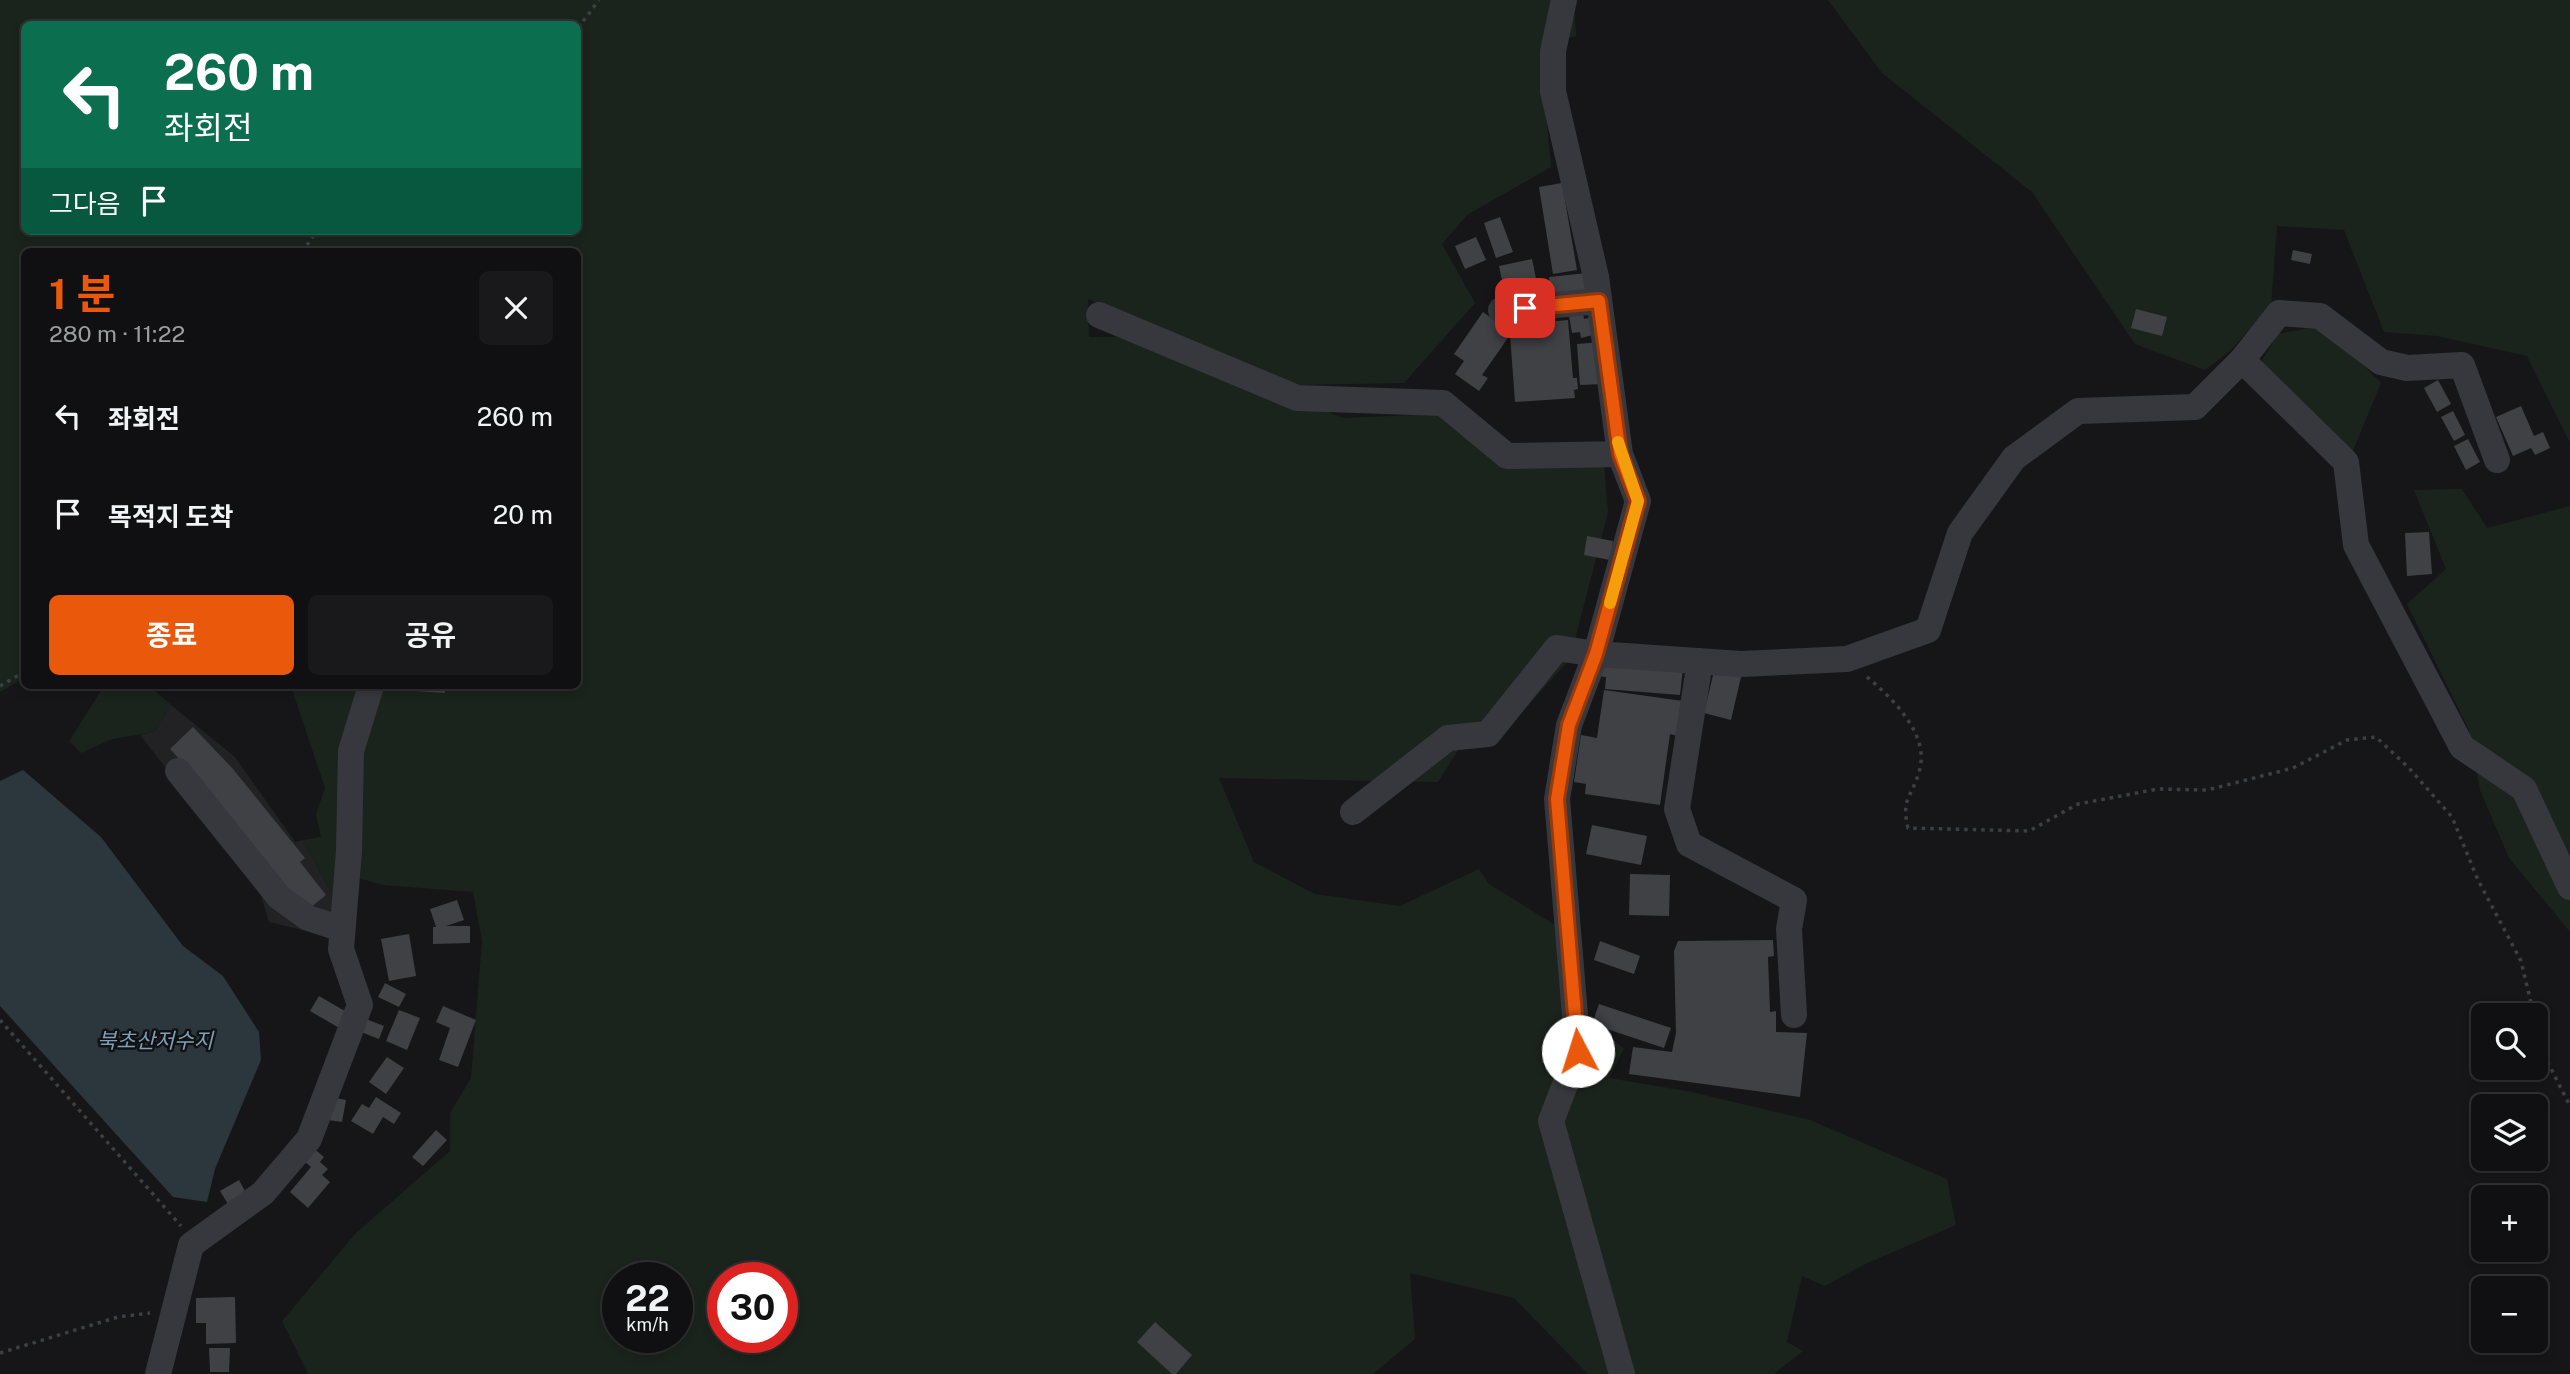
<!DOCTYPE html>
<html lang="ko">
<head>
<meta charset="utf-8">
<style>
  :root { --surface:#101012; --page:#19191b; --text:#f1f3f6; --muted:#9c9d9f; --line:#303032; --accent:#ea580c }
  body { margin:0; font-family:"Public Sans","Noto Sans KR",sans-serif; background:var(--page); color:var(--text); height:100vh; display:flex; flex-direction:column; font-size:26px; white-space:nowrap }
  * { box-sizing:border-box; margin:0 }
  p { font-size:23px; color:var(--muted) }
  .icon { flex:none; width:38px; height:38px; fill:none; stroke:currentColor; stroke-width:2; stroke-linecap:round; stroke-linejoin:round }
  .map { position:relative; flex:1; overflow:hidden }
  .details { position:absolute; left:21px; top:248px; width:560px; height:441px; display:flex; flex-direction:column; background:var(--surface); border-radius:10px; box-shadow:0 4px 10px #0003,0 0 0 2px var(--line) }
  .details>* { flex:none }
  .banner { position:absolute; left:21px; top:21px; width:560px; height:214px; border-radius:10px; box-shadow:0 4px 10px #0003,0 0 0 2px var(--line); background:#0b6e4f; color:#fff; overflow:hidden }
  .tools { position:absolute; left:2471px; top:1003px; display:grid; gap:14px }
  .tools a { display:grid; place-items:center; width:77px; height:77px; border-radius:10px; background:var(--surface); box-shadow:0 4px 10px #0003,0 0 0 2px var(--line); font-size:35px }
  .speed { position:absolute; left:602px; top:1262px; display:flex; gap:14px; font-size:35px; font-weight:700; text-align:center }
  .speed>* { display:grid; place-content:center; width:91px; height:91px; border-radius:50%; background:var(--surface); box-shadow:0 4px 10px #0003,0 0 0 2px var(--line); line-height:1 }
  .speed small { font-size:18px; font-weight:400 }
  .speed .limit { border:10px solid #d22; background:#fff; color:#111 }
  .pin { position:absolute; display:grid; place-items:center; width:60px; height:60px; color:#fff; margin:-30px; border-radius:14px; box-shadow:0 4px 10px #0006 }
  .me { position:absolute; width:77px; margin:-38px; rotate:355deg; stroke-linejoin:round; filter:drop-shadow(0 0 5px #0008) }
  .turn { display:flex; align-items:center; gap:24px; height:147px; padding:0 28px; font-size:32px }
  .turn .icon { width:91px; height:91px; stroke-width:2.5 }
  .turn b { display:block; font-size:49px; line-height:60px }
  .then { display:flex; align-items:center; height:66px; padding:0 28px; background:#0003; gap:14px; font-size:26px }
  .round { display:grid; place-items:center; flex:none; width:74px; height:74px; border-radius:10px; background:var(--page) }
  .headline { display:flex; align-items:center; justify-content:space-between; height:119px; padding:0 28px }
  h1 { font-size:42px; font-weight:700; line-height:52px; color:var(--accent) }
  .primary-button { display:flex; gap:14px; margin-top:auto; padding:14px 28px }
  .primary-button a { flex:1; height:80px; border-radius:10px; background:var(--accent); color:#fff; font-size:28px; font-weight:700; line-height:80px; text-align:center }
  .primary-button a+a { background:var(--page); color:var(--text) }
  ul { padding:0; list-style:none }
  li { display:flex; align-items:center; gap:21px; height:98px; padding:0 28px }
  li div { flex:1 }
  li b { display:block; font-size:26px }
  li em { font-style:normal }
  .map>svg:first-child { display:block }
  .built { fill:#222225 }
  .green { fill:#1b241c; fill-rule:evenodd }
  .water { fill:#2b363d }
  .building { fill:#404145 }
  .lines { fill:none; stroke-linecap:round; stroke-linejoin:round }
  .path { stroke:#3c3f45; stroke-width:3.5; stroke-dasharray:3.5 5; stroke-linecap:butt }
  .minor { stroke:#37383d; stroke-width:26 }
  .route-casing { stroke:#983908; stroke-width:18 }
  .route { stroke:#ea580c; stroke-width:12 }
  .slow { stroke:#f59e0b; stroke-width:12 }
  .labels { text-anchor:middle; stroke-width:5; stroke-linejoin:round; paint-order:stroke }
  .water-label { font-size:21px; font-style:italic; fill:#7ba0b7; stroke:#111113 }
</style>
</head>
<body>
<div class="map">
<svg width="2570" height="1374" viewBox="0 0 2570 1374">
  <rect width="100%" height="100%" fill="#161618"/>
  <path class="built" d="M171,705l64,52 60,85 8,-2 33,61 -8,35 -59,-14 -11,-36 -118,-151 14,-3z"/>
  <path class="green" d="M0,0h1574l2,36 -36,11 11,120 -84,48 -25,29 33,59 -71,80 -109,2 -207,-86 1,38h32l223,81 94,-4 55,47 111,4 4,47 -38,147 -76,84 -32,1 -24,38 -219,-4 35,84 61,32 85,12 79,-37 10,15 71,44 23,86 41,35 -15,29 83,14 118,28 137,59 9,46 -93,40 -38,21 -23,-10 -15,66 16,9 -29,23h-186l-74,-76 -104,-25 5,66 -42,35h-1065l-26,-53 74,-88 94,-82v-38l21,-35 11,-137 -9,-49 -90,-7 -28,-8 5,-126 18,-65h200v-434h-554v426l-24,14zM24,24h554v207h-554zM618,1278h59v59h-59zM723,1278h59v59h-59z
    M1828,0h742v443l-43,-87 -90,-20 -53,-4 -40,-102 -67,-4 -6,79 -41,46 -25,19 -70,-26 -103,-152 -150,-119z
    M2324,325l57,58 -29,70 -91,-91 17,-28z
    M2462,489l25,39 83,-22v426l-61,-74 -29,-68 -11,-60 -62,-126 39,-35 -32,-79z
    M104,686h46l21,19 -17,27 -42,7 -31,14 -12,-12z
    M291,686h70l-25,215 -33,-61 18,-3 -5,-23 9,-26z"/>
  <path class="water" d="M23,770l78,67 82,109 40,30 36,56 2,28 -46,109 -8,33 -34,-5 -173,-191v-225z"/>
  <path class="building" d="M1562,183l15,87 -24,4 -14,-87z
    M1500,217l13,35 -17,6 -12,-35z
    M1476,237l10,23 -21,9 -10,-23z
    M2293,250l19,4 -2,10 -19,-4z
    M1532,259l7,34 -33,7 -7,-34z
    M1587,273l2,18 -38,5 -2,-19z
    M2136,309l31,8 -5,19 -31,-8z
    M1483,312l27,19 -1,-15 28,-2 -1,9 32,-3 5,58h4l1,11 -4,1 1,8 -60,4 -5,-67 -28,40 6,3 -9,13 -24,-17 9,-13 -10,-7z
    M1583,312l1,7 9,-2 4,17 -16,4 -1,-6 -8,1 -3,-17z
    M1600,342l3,42 -23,1 -3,-41z
    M2438,380l13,24 -14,8 -13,-24z
    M2521,406l13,30 9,-4 7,16 -15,7 -4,-7 -18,8 -17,-39z
    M2453,411l12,24 -11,6 -13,-24z
    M2468,439l12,23 -14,8 -12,-24z
    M2429,532l3,42 -25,2 -2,-43z
    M1587,536l26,5 -3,19 -26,-5z
    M1598,661l85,7 -3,27 -75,-6 1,-12 -9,-1z
    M1714,671l27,6 -10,43 -27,-7z
    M415,686h30v7l-30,-2z
    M1604,690l79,11 -5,35 -8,-2 -10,71 -75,-11 1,-10 -12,-2 7,-47 16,3z
    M193,727l40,42 72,89 -5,4 26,33 -21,17 -95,-120 -40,-43z
    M1592,825l55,11 -6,29 -55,-11z
    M1630,874l40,1 -1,41 -40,-1z
    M457,900l7,20 -18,6h24v17l-37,1v-17h3l-6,-18z
    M409,934l7,42 -27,5 -8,-42z
    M1773,940l1,16 -6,1 2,55 6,-1v21l31,1 -7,64 -171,-23 4,-27 39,5 4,-19 -2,-82 4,-10z
    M1600,941l40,15 -6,18 -40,-14z
    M385,983l21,11 -7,13 -21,-10z
    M319,996l31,18 -9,15 -31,-18z
    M1599,1004l72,24 -7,20 -72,-24z
    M443,1006l33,14 -18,47 -19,-7 11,-32 -14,-6z
    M399,1010l21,8 -13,32 -21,-9z
    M366,1019l18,7 -5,13 -18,-7z
    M387,1057l17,11 -18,26 -17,-12z
    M331,1097l15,3 -4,22 -14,-2z
    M376,1097l25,16 -7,11 -11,-7 -10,17 -22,-13 11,-17 7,4z
    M436,1130l11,10 -24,26 -11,-9z
    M313,1148l11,9 -4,5 8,7 -6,6 8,7 -22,26 -18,-16 21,-25 -8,-7z
    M239,1180l7,13 -18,11 -8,-13z
    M235,1297l1,46 -30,1v-21h-10v-25z
    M1155,1322l37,33 -16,19h-4l-35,-32z
    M209,1348h21l-1,24h-19z"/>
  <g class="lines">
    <path class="path" d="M578,28l21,-28
      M302,252l15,-21
      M1867,677c25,21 64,58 52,95 -8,27 -18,26 -11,56l121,3 49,-27 80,-15 49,1 86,-22 54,-28 29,-3 33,31 43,49 26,63 43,81 13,54
      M0,686l24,-14
      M0,1020l181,206
      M2536,1021l8,34 26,51
      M0,1353l118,-36 32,-4"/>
    <path class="minor" d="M1564,0l-11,51v40l43,186 24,177 18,47 -42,153 -27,71 -12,74 21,252 -27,70 71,253
      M1501,310l98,-9
      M1099,315l198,83 146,5 64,53 113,-2
      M2242,360l37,-47 41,3 61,46 26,6 55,-3 35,95
      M1700,661l-23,148 12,35 105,56 -5,29 5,86
      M178,771l101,126 29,21 34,11
      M1353,812l95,-74 40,-4 69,-86 39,6 145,10 106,-5 81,-29 32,-97 54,-75 64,-47 117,-4 47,-47 104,102 10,83 106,202 62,42 46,98
      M158,1374l33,-129 72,-52 46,-54 51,-134 -19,-56 8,-98 2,-100 20,-65"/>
  </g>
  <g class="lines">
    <g class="route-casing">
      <path id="route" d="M1525,308l74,-7 21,153 18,47 -42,153 -27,71 -12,74 21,252"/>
    </g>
    <use href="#route" class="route"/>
    <path class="slow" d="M1610,603l28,-102 -20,-59"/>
  </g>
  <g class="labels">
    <g class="water-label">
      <text x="155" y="1048">북초산저수지</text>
    </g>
  </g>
</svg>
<div class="tools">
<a><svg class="icon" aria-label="search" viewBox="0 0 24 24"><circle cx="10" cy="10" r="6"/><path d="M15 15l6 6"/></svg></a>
<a><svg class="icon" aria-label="layers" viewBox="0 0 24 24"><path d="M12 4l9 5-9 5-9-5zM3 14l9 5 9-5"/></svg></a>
<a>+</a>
<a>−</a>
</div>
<div class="speed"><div>22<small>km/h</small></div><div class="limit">30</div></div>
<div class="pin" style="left:1525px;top:308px;background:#d93025"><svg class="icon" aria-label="arrive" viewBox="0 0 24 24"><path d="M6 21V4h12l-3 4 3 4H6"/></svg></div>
<svg class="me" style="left:1578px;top:1051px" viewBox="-20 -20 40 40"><circle r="19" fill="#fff"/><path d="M0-13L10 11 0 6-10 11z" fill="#ea580c"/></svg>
<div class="banner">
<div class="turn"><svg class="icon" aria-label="left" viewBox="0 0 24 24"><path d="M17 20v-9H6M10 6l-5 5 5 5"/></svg><div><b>260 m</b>좌회전</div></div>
<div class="then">그다음<svg class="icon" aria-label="arrive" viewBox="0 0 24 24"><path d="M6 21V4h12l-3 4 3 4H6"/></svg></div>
</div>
<section class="details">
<div class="headline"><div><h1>1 분</h1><p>280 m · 11:22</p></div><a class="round"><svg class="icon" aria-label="close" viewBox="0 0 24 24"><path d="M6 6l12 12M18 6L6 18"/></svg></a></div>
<ul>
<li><svg class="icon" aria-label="left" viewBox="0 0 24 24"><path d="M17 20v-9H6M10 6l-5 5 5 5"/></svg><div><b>좌회전</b></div><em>260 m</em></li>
<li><svg class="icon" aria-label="arrive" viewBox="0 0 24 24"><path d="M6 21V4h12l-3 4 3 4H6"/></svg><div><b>목적지 도착</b></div><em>20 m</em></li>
</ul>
<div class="primary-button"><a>종료</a><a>공유</a></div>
</section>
</div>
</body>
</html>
